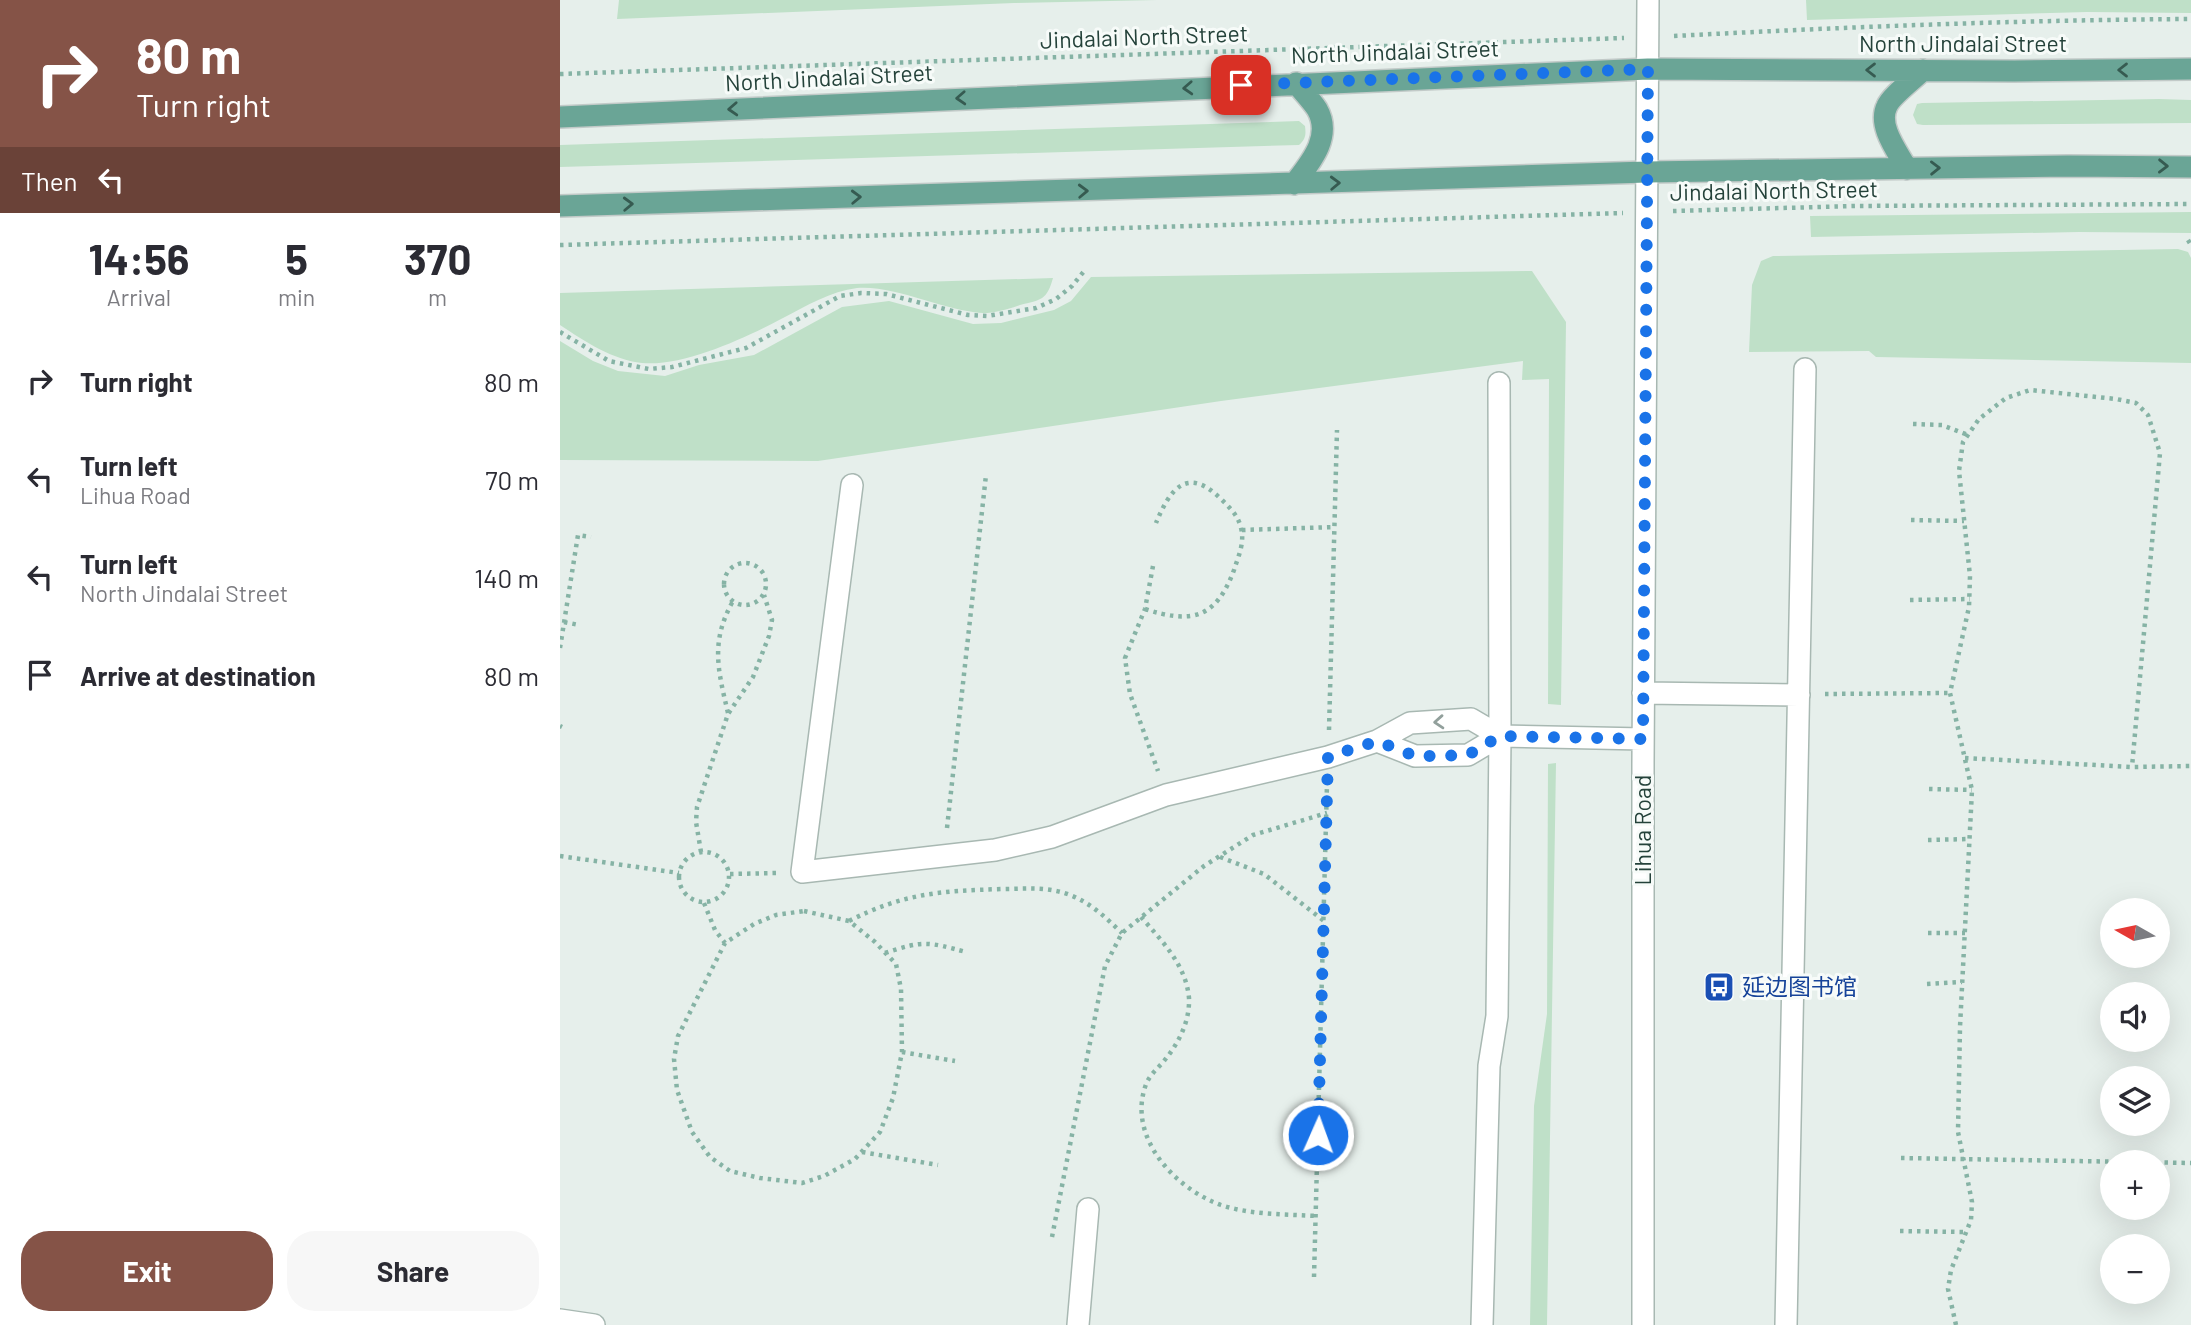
<!DOCTYPE html>
<html lang="en">
<head>
<meta charset="utf-8">
<style>
  :root { --surface:#fff; --page:#f7f7f7; --text:#2b2b33; --muted:#7c7c81; --accent:#855347 }
  body { margin:0; font-family:Barlow,"Noto Sans SC",sans-serif; background:var(--page); color:var(--text); height:100vh; display:flex; flex-direction:column; font-size:26px; white-space:nowrap }
  * { box-sizing:border-box; margin:0 }
  p { font-size:23px; color:var(--muted) }
  .icon { flex:none; width:38px; height:38px; fill:none; stroke:currentColor; stroke-width:2; stroke-linecap:round; stroke-linejoin:round }
  .map { position:relative; flex:1; overflow:hidden }
  .panel { display:flex; flex-direction:column; background:var(--surface); width:560px }
  .panel>* { flex:none }
  .hud { background:#855347; color:#fff; overflow:hidden }
  .needle { width:46px; rotate:279deg }
  .tools { position:absolute; left:1540px; top:898px; display:grid; gap:14px }
  .tools a { display:grid; place-items:center; width:70px; height:70px; border-radius:50%; background:var(--surface); box-shadow:0 7px 28px #0002; font-size:35px }
  .pin { position:absolute; display:grid; place-items:center; width:60px; height:60px; color:#fff; margin:-30px; border-radius:14px; box-shadow:0 4px 10px #0006 }
  .me { position:absolute; width:77px; margin:-38px; rotate:2deg; stroke-linejoin:round; filter:drop-shadow(0 0 5px #0008) }
  .turn { display:flex; align-items:center; gap:24px; height:147px; padding:0 21px; font-size:32px }
  .turn .icon { width:91px; height:91px; stroke-width:2.5 }
  .turn b { display:block; font-size:49px; line-height:60px }
  .then { display:flex; align-items:center; height:66px; padding:0 21px; background:#0003; gap:14px; font-size:26px }
  .eta { display:flex; justify-content:space-evenly; align-items:center; height:119px; text-align:center }
  .eta b { font-size:42px; font-weight:700; line-height:49px }
  .primary-button { display:flex; gap:14px; margin-top:auto; padding:14px 21px }
  .primary-button a { flex:1; height:80px; border-radius:28px; background:var(--accent); color:#fff; font-size:28px; font-weight:700; line-height:80px; text-align:center }
  .primary-button a+a { background:var(--page); color:var(--text) }
  ul { padding:0; list-style:none }
  li { display:flex; align-items:center; gap:21px; height:98px; padding:0 21px }
  li div { flex:1 }
  li b { display:block; font-size:26px }
  li em { font-style:normal }
  main { display:flex; flex:1; min-height:0 }
  .map>svg:first-child { display:block }
  .green { fill:#bfe0c8 }
  .lines { fill:none; stroke-linecap:round; stroke-linejoin:round }
  .minor-casing { stroke:#a8b8b2; stroke-width:24 }
  .major-casing { stroke:#c2cac8; stroke-width:24 }
  .path { stroke:#86b3a5; stroke-width:4.5; stroke-dasharray:3.5 5; stroke-linecap:butt }
  .minor { stroke:#fff; stroke-width:21 }
  .major { stroke:#6aa596; stroke-width:21 }
  .oneway { stroke:#365b51 }
  .oneway2 { stroke:#92a09c }
  .route { stroke:#1a73e8; stroke-width:12; stroke-dasharray:0 21.6 }
  .labels { text-anchor:middle; stroke-width:6; stroke-linejoin:round; paint-order:stroke }
  .street-label { font-size:23px; fill:#24423a; stroke:#f7fbf9 }
  .transit-label { font-size:23px; fill:#164399; stroke:#f7fbf9; text-anchor:start }
</style>
</head>
<body>
<main>
<section class="panel">
<div class="hud">
<div class="turn"><svg class="icon" aria-label="right" viewBox="0 0 24 24"><path d="M7 20v-9h11M14 6l5 5-5 5"/></svg><div><b>80 m</b>Turn right</div></div>
<div class="then">Then<svg class="icon" aria-label="left" viewBox="0 0 24 24"><path d="M17 20v-9H6M10 6l-5 5 5 5"/></svg></div>
</div>
<div class="eta">
<div><b>14:56</b><p>Arrival</p></div>
<div><b>5</b><p>min</p></div>
<div><b>370</b><p>m</p></div>
</div>
<ul>
<li><svg class="icon" aria-label="right" viewBox="0 0 24 24"><path d="M7 20v-9h11M14 6l5 5-5 5"/></svg><div><b>Turn right</b></div><em>80 m</em></li>
<li><svg class="icon" aria-label="left" viewBox="0 0 24 24"><path d="M17 20v-9H6M10 6l-5 5 5 5"/></svg><div><b>Turn left</b><p>Lihua Road</p></div><em>70 m</em></li>
<li><svg class="icon" aria-label="left" viewBox="0 0 24 24"><path d="M17 20v-9H6M10 6l-5 5 5 5"/></svg><div><b>Turn left</b><p>North Jindalai Street</p></div><em>140 m</em></li>
<li><svg class="icon" aria-label="arrive" viewBox="0 0 24 24"><path d="M6 21V4h12l-3 4 3 4H6"/></svg><div><b>Arrive at destination</b></div><em>80 m</em></li>
</ul>
<div class="primary-button"><a>Exit</a><a>Share</a></div>
</section>
<div class="map">
<svg width="1631" height="1325" viewBox="0 0 1631 1325">
  <rect width="100%" height="100%" fill="#e6efeb"/>
  <path class="green" d="M59,0h538l-143,3 -397,16z
    M1246,0h385v13l-104,-1 -280,8z
    M1599,99l32,1v23l-268,2 -6,-1 -4,-9 4,-11 5,-1z
    M739,121l6,5c1,8 1,13 -6,19l-739,22v-22z
    M1631,212v21l-112,-1 -268,5 -1,-21z
    M1618,249l10,3 3,6v105l-315,-6 -7,-6 -120,1 3,-67 9,-24 12,-5z
    M972,271l34,51 -5,383 -13,-1 1,-325 -27,1 1,-19 -302,40 -403,60 -258,-1v-119l33,20 25,10 47,5 34,-11 55,-10 88,-48 47,-6 84,23 28,-1 53,-13 17,-9 20,-24z
    M493,278c-6,22 -12,22 -33,27 -12,4 -25,8 -37,8 -39,-2 -87,-28 -126,-25 -26,3 -51,18 -74,30 -36,19 -99,49 -141,45 -29,-3 -58,-22 -82,-38v-32z
    M996,763l-9,562h-17l4,-219 13,-92 1,-250z"/>
  <g class="lines">
    <g class="minor-casing">
      <path id="minor" d="M292,485l-50,387 193,-22 57,-13 114,-42 162,-38 49,-16 33,-18 61,-4 29,17 143,3
        M1083,693l156,2
        M817,741l38,15 53,-1 32,-19
        M0,1320l34,5
        M518,1325l10,-116
        M922,1325l7,-259 8,-50 3,-280 -1,-353
        M1083,1325v-562l5,-763
        M1226,1325l19,-956"/>
    </g>
    <g class="major-casing">
      <path id="major" d="M0,117l1088,-48 366,2 177,-2
        M1347,169c-9,-17 -30,-43 -20,-63 4,-10 27,-27 36,-36
        M734,184c16,-21 39,-47 23,-75 -6,-9 -15,-18 -21,-26
        M0,206l1087,-34 421,-6 123,1"/>
    </g>
    <path class="path" d="M1114,36c172,-9 345,-16 517,-17
      M0,74l1064,-36
      M1113,211l182,-5 336,-2
      M1628,240l3,5
      M0,245l1063,-32
      M0,332l49,29 40,8 23,-2 74,-19 94,-52 21,-3 25,1 82,21 19,1 49,-8 20,-9 16,-13 13,-16
      M1353,424l29,1 26,10
      M1351,520l53,1
      M682,530l93,-3
      M164 584a21 21 0 1 1 42 0a21 21 0 1 1-42 0Z
      M593,566l-8,43 -20,49 5,36 28,77
      M1350,600l60,-1
      M585,609c46,15 71,10 89,-39 4,-13 11,-27 7,-42 -3,-13 -11,-20 -21,-30 -33,-32 -50,-9 -64,25
      M4,622l15,3
      M0,648l18,-113 13,2
      M1265,694l125,-1
      M168,713c-10,-43 -18,-71 5,-112
      M0,726l2,1
      M769,730l8,-300
      M1405,758l167,9 59,-1
      M1369,789l43,1
      M387,828l39,-353
      M1368,840l42,-1
      M119 877a25 25 0 1 1 50 0a25 25 0 1 1-50 0Z
      M141,852l-5,-30 1,-15 31,-93 25,-37 16,-41 3,-16 -8,-25
      M0,856l119,17
      M660,857l44,17 60,47
      M170,874l47,-1
      M144,903l11,27 10,13
      M244,911l45,10 26,21 21,22 5,25 1,63 -9,46 -13,34 -25,27 -31,17 -22,7 -42,-5 -30,-7 -20,-14 -18,-25 -15,-42 -3,-31 4,-23 47,-93 29,-19 22,-9z
      M581,917c21,24 45,48 48,81 1,24 -11,46 -25,63 -6,7 -13,13 -17,21 -22,52 26,106 74,123 30,10 63,9 95,11
      M289,921c55,-28 92,-30 152,-32 24,0 46,-3 69,6 21,8 36,23 52,38
      M1368,933h37
      M325,953c39,-13 43,-11 81,-1
      M1367,984l35,-2
      M342,1052l53,9
      M302,1152l76,13
      M1341,1158l290,5
      M1340,1231l67,1
      M492,1237l53,-271 17,-33 82,-67 49,-31 74,-22
      M754,1277l13,-493
      M1396,1325l-8,-36 3,-19 20,-50 1,-18 -14,-70 2,-105 12,-237 -22,-97 19,-86 1,-31 -11,-105 4,-29 16,-23 27,-21 24,-8 86,9 20,4 12,12 12,38 -28,314"/>
    <use href="#minor" class="minor"/>
    <use href="#major" class="major"/>
  </g>
  <defs><path id="oneway-chevron" d="M-2-3.5L2.5 0L-2 3.5" fill="none" stroke-width="1.6" stroke-linecap="round" stroke-linejoin="round" transform="scale(1.75)"/></defs>
  <g class="oneway">
    <use href="#oneway-chevron" transform="translate(1311 70) rotate(-180)"/>
    <use href="#oneway-chevron" transform="translate(1563 70) rotate(180)"/>
    <use href="#oneway-chevron" transform="translate(628 88) rotate(177)"/>
    <use href="#oneway-chevron" transform="translate(401 98) rotate(177)"/>
    <use href="#oneway-chevron" transform="translate(173 109) rotate(177)"/>
    <use href="#oneway-chevron" transform="translate(1603 166) rotate(1)"/>
    <use href="#oneway-chevron" transform="translate(1375 168) rotate(-1)"/>
    <use href="#oneway-chevron" transform="translate(775 183) rotate(-2)"/>
    <use href="#oneway-chevron" transform="translate(523 191) rotate(-2)"/>
    <use href="#oneway-chevron" transform="translate(296 197) rotate(-2)"/>
    <use href="#oneway-chevron" transform="translate(68 204) rotate(-2)"/>
  </g>
  <use class="oneway2" href="#oneway-chevron" transform="translate(879 722) rotate(176)"/>
  <g class="lines">
    <path class="route" d="M681,85l407,-16 -5,670 -143,-3 -32,19 -27,1h-26l-38,-15 -49,16 -10,378"/>
  </g>
  <defs>
    <g id="bus-square" transform="scale(1.575)"><rect x="-9" y="-9" width="18" height="18" rx="4" fill="#1a4fb4" stroke="#f7fbf9"/><path d="M-5-6H5V4H4V6H2V4H-2V6H-4V4H-5ZM-3.5-4V0h7V-4ZM-3.5 1.2v1.5H-2V1.2ZM2 1.2v1.5H3.5V1.2Z" fill="#fff"/></g>
  </defs>
  <g fill-rule="evenodd">
    <use href="#bus-square" x="1159" y="987"/>
  </g>
  <g class="labels">
    <g class="street-label">
      <text transform="translate(584 37) rotate(-2)" y="8">Jindalai North Street</text>
      <text x="1403" y="52">North Jindalai Street</text>
      <text transform="translate(835 52) rotate(-2)" y="8">North Jindalai Street</text>
      <text transform="translate(269 78) rotate(-3)" y="8">North Jindalai Street</text>
      <text transform="translate(1214 191) rotate(-1)" y="8">Jindalai North Street</text>
      <text transform="translate(1083 830) rotate(-90)" y="8">Lihua Road</text>
    </g>
    <g class="transit-label">
      <text x="1182" y="995">延边图书馆</text>
    </g>
  </g>
</svg>
<div class="tools">
<a><svg class="needle" viewBox="-14 -14 28 28"><path d="M0-13l5 13h-10z" fill="#e53935"/><path d="M0 13l5-13h-10z" fill="#7c7c81"/></svg></a>
<a><svg class="icon" aria-label="sound" viewBox="0 0 24 24"><path d="M4 9h4l5-4v14l-5-4H4zM17 9q2 3 0 6"/></svg></a>
<a><svg class="icon" aria-label="layers" viewBox="0 0 24 24"><path d="M12 4l9 5-9 5-9-5zM3 14l9 5 9-5"/></svg></a>
<a>+</a>
<a>−</a>
</div>
<div class="pin" style="left:681px;top:85px;background:#d93025"><svg class="icon" aria-label="arrive" viewBox="0 0 24 24"><path d="M6 21V4h12l-3 4 3 4H6"/></svg></div>
<svg class="me" style="left:758px;top:1135px" viewBox="-20 -20 40 40"><circle r="17" fill="#1a73e8" stroke="#fff" stroke-width="3"/><path d="M0-11L8 9 0 5-8 9z" fill="#fff"/></svg>
</div>
</main>
</body>
</html>
